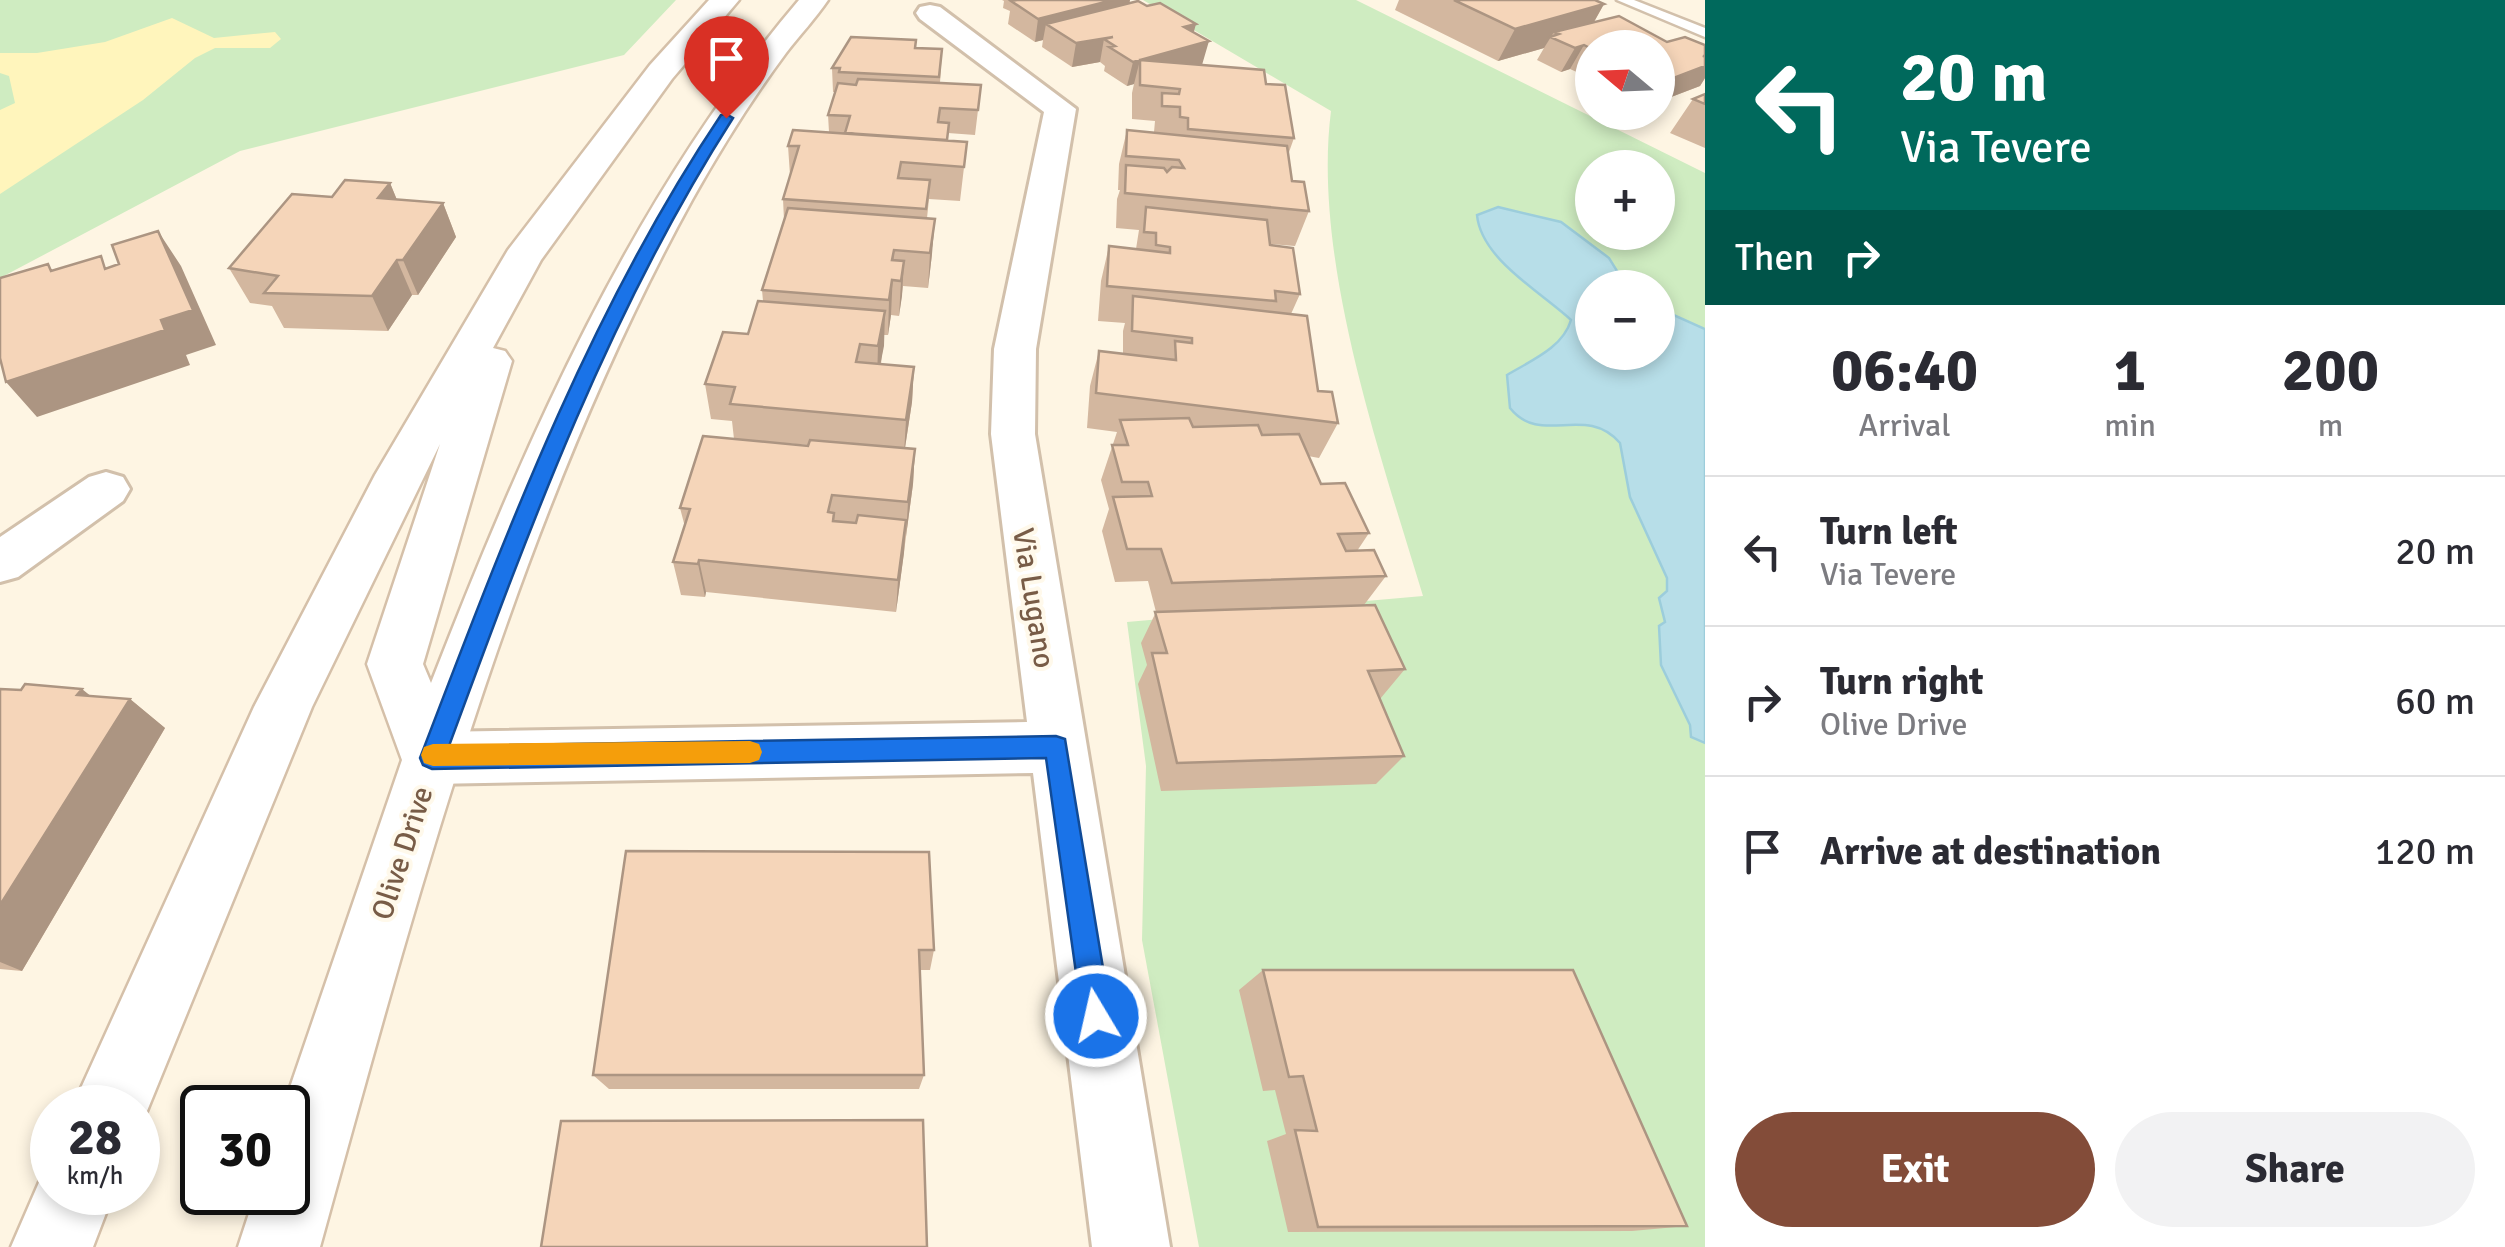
<!DOCTYPE html>
<html lang="en">
<head>
<meta charset="utf-8">
<style>
  :root { --surface:#fff; --page:#f2f2f3; --text:#2b2b33; --muted:#7c7c81; --line:#e1e1e2; --accent:#834c39 }
  body { margin:0; font-family:Signika,sans-serif; background:var(--page); color:var(--text); height:100vh; display:flex; flex-direction:column; font-size:38px; white-space:nowrap }
  * { box-sizing:border-box; margin:0 }
  p { font-size:32px; color:var(--muted) }
  .icon { flex:none; width:55px; height:55px; fill:none; stroke:currentColor; stroke-width:2; stroke-linecap:round; stroke-linejoin:round }
  .map { position:relative; flex:1; overflow:hidden }
  .panel { display:flex; flex-direction:column; background:var(--surface); width:800px }
  .panel>* { flex:none }
  .hud { background:#00695c; color:#fff; overflow:hidden }
  .needle { width:65px; rotate:289deg }
  .controls { position:absolute; left:1575px; top:30px; display:grid; gap:20px }
  .controls a { display:grid; place-items:center; width:100px; height:100px; border-radius:50%; background:var(--surface); box-shadow:0 5px 15px #0003; font-size:50px }
  .speed { position:absolute; left:30px; top:1085px; display:flex; gap:20px; font-size:50px; font-weight:700; text-align:center }
  .speed>* { display:grid; place-content:center; width:130px; height:130px; border-radius:50%; background:var(--surface); box-shadow:0 5px 15px #0003; line-height:1 }
  .speed small { font-size:25px; font-weight:400 }
  .speed .limit { border:5px solid #111; border-radius:15px; background:#fff; color:#111 }
  .pin { position:absolute; display:grid; place-items:center; width:85px; height:85px; color:#fff; margin:-102px -42px; border-radius:50% 50% 50% 0; rotate:-45deg; box-shadow:0 0 10px #0007 }
  .pin .icon { rotate:45deg }
  .me { position:absolute; width:110px; margin:-55px; rotate:351deg; stroke-linejoin:round; filter:drop-shadow(0 0 8px #0008) }
  .turn { display:flex; align-items:center; gap:35px; height:210px; padding:0 30px; font-size:45px }
  .turn .icon { width:130px; height:130px; stroke-width:2.5 }
  .turn b { display:block; font-size:70px; line-height:85px }
  .then { display:flex; align-items:center; height:95px; padding:0 30px; background:#0003; gap:20px; font-size:38px }
  .eta { display:flex; justify-content:space-evenly; align-items:center; height:170px; text-align:center }
  .eta b { font-size:60px; font-weight:800; line-height:70px }
  .cta { display:flex; gap:20px; margin-top:auto; padding:20px 30px }
  .cta a { flex:1; height:115px; border-radius:60px; background:var(--accent); color:#fff; font-size:40px; font-weight:800; line-height:115px; text-align:center }
  .cta a+a { background:var(--page); color:var(--text) }
  ul { padding:0; list-style:none }
  li { display:flex; align-items:center; gap:30px; height:150px; padding:0 30px; border-top:2px solid var(--line) }
  li div { flex:1 }
  li b { display:block; font-size:38px }
  li em { font-style:normal }
  main { display:flex; flex:1; min-height:0 }
  .map>svg:first-child { display:block }
  .green { fill:#cfecc1; fill-rule:evenodd }
  .sand { fill:#fff5bc }
  .water { fill:#b7dee8; stroke:#9ccddb; stroke-width:2.5 }
  .lines { fill:none; stroke-linecap:round; stroke-linejoin:round }
  .service-casing { stroke:#d2c0ab; stroke-width:5 }
  .minor-casing { stroke:#d2c0ab; stroke-width:6 }
  .secondary-casing { stroke:#d5c0a9; stroke-width:5 }
  .service { fill:#fff; fill-rule:evenodd }
  .minor { fill:#fff; fill-rule:evenodd }
  .secondary { fill:#fff; fill-rule:evenodd }
  .wall { fill:#d3b79f }
  .shaded-wall { fill:#ac9582 }
  .building { fill:#f5d5b9; stroke:#ac9582; stroke-width:2.5 }
  .route { fill:#1a73e8; stroke:#114b97; stroke-width:2.5 }
  .slow { fill:#f59e0b }
  .labels { text-anchor:middle; stroke-width:8; stroke-linejoin:round; paint-order:stroke }
  .street-label { font-size:30px; fill:#785c47; stroke:#fff9eb }
</style>
</head>
<body>
<main>
<div class="map">
<svg width="1705" height="1247" viewBox="0 0 1705 1247">
  <rect width="100%" height="100%" fill="#fef5e3"/>
  <path class="green" d="M0,0h676l-52,55 -384,96 -240,127z
    M1143,0h213l349,173v1074h-506l-57,-307 4,-174 -19,-144 296,-26c-43,-143 -111,-336 -92,-485zM1592,168h66v64h-66zM1592,288h66v64h-66z"/>
  <path class="sand" d="M172,18l42,20 61,-6 6,7 -11,9h-55l-20,10 -52,42 -143,94v-84l15,-7 -6,-27 -9,-3v-20h37l68,-11z"/>
  <path class="water" d="M1498,207l63,15 48,36 18,29 -35,1v64h66v-44l47,21v414l-14,-6 -1,-12 -29,-60 -2,-39 6,-4 -6,-24 8,-7v-13l-37,-81 -10,-54c-35,-40 -79,4 -110,-35l-3,-33c23,-14 56,-27 64,-55 -30,-28 -90,-61 -94,-105z"/>
  <g class="lines">
    <g class="service-casing">
      <path id="service" d="M1617,0h17l71,28v9z"/>
    </g>
    <g class="minor-casing">
      <path id="minor" d="M930,5l10,2 136,102 -40,240 -1,85 135,813h-78l-59,-474 -601,11 -20,-8 -9,-18 9,-18 20,-8 595,-10 -36,-288 3,-85 50,-237 -124,-93 -4,-6 4,-6z
        M106,472l17,5 7,12 -7,12 -105,76 -18,5v-45l89,-60z"/>
    </g>
    <g class="secondary-casing">
      <path id="secondary" d="M709,0h30l-67,79 -131,181 -48,88 12,3 7,10 -89,303 8,19c94,-241 199,-484 368,-683h29c-13,19 -28,35 -42,53 -35,47 -66,97 -94,147 -176,320 -275,697 -372,1047h-82l18,-55h32v-84h-5l119,-348 -35,-96 73,-220 -128,263 -174,426v-25h-66l182,-401 121,-232 133,-225 142,-185z
        M52,1162v30h62l-21,55h-82l36,-83z"/>
    </g>
    <use href="#service" class="service"/>
    <use href="#minor" class="minor"/>
    <use href="#secondary" class="secondary"/>
  </g>
  <path class="wall" d="M1002,0h128l-1,3 65,30 8,32 64,19 28,54 -6,17 4,26 17,30 -14,35 -25,-2 30,50 -9,20 27,77 20,32 -19,35 -11,-2 13,28 48,49 -12,18 29,25 -22,29 41,64 -25,30 24,57 -28,28 -215,7 -23,-107 9,-19 -6,-22 15,-31 -8,-31 -33,1 -13,-51 7,-22 -8,-29 16,-48 -30,-4 3,-42 9,-35 24,3v-23l2,-8 -27,-2 3,-40 8,-35 27,3 3,-19 -23,-2 1,-29 3,-9h-2l1,-26 8,-34 27,2 1,-11 -23,-2v-26l2,-9 -7,2 -23,-15 1,-5 -5,-4 -28,5 -30,-20 1,-7 -8,2 -27,-18 2,-13 -7,-3 1,-7z
    M1399,0h196l9,4 -10,18 25,-6 48,26 18,-5 20,8v33l-5,8 -42,16v-54h-66v31l-22,-10 -9,3 -24,-12 7,-12 -46,13 -103,-51z
    M916,40v8l26,1 -2,34 41,2 -6,50 -27,-2v7l19,2 -7,59 -31,-2 -2,19 5,36 -4,34 -25,-2 -4,30 -8,-1 -3,20h-4l-3,29 33,3 -2,35 -7,46 10,1 -2,35 -17,128 -190,-20 -1,5 -24,-2 -8,-33 12,-35 -5,-19 128,-63 -74,-6 -2,-18 -21,-2 -6,-35 43,-50 15,-33 -1,-11 22,-70 -1,-21 7,-24 -2,-29 41,-14 -1,-17 8,-23h-3l-1,-24z
    M1705,94v54l-35,-15 23,-34z
    M390,183l7,17 46,3 13,34 -38,58h-6l-24,36 -104,-3 -12,-22 -22,-3 -21,-35 103,-71z
    M0,689l130,10 35,29 -143,243 -22,-2z
    M626,851l308,99 -4,20h-11l5,105 -5,14h-310l-16,-14z
    M1263,970l424,256 -55,5 -344,1 -21,-91 19,-7 -11,-44 -12,1 -24,-101z"/>
  <path class="shaded-wall" d="M1113,0h17l-4,18 -80,6 -3,16 -8,2 3,-23z
    M1604,4l-18,32 -27,-2 -5,-2 -10,16 -46,13 17,-32z
    M1196,24l-6,22 19,-5 -7,24 -62,-5 44,-33z
    M1104,39l-4,23 -28,5 4,-24z
    M1584,45l-14,24 -9,3 14,-24z
    M1705,56v22l-5,8 -42,16v-18z
    M1140,60l-6,24 -7,2 6,-24z
    M390,183l14,34 -26,-19z
    M443,203l13,34 -38,58 -15,-35z
    M935,219l-3,35 -4,34 2,-35z
    M158,231l23,35 35,79 -30,10 4,10 -153,52 -31,-35z
    M894,250l-3,65 -3,20 1,-35z
    M397,260l15,35 -24,36 -16,-35z
    M904,261l-2,35 -3,20 2,-35z
    M885,311l-1,35 -7,35 1,-35z
    M914,367l-2,35 -8,52 2,-34z
    M915,449l-2,35 -7,52 2,-34z
    M906,520l-2,33 -8,59 2,-32z
    M699,560l7,32 -1,5 -7,-33z
    M82,689l36,29 12,-19 35,29 -143,243 -22,-9v-57l77,-210z"/>
  <path class="building" d="M1017,0h96l-75,19 -27,-18z
    M1454,0h141l9,4 -89,25z
    M1138,1l9,5 13,-3 36,21 -12,3 25,14 -76,21 -24,-15 6,-1 -11,-7 9,-2 -37,6 -30,-19z
    M1619,16l48,26 18,-5 20,8v11h-2l2,1v9l-47,18v-36h-66v1l-8,-4 -9,3 -25,-11 9,-3 -5,-2z
    M851,37l65,3 -1,8 27,1 -3,28 -100,-5 1,-4h-8z
    M1140,60l124,10 2,14 19,1 9,53 -106,-9v-11l-8,-1v-10l-18,-1v-13l17,1 1,-5 -40,-4z
    M858,79l123,6 -3,25 -38,-2 -2,14 11,1 -2,17 -102,-7 5,-17 -22,-1 10,-32 18,2z
    M1705,94v10l-12,-5z
    M793,130l174,12 -3,25 -63,-5 -3,16 32,2 -4,29 -143,-10 16,-53h-11z
    M1127,130l160,16 5,35 12,1 5,29 -184,-18 1,-28 38,3 3,4 5,-5 12,1 -5,-8 -53,-4z
    M345,180l45,3 -12,15 65,5 -40,57h-6l-25,36 -108,-3 14,-17 -49,-8 63,-74 40,3z
    M1146,207l121,13 3,25 23,3 7,46 -25,-3 1,10 -169,-15 2,-40 61,7v-6l-14,-2v-12l-12,-1z
    M788,208l147,11 -5,34 -36,-3 -2,10 12,1 -3,20 -9,-1 -3,20 -127,-10z
    M158,231l35,79 -32,10 4,10 -159,52 -6,-24v-80l48,-14 3,7 50,-15 4,13 14,-5 -7,-19z
    M1133,296l174,20 11,75 14,1 6,31 -242,-30 3,-42 77,9 -1,-19 17,2v-5l-60,-7z
    M758,301l127,10 -7,35 -18,-2 -4,18 58,5 -8,53 -176,-16 5,-17 -30,-3 18,-52 25,2z
    M1189,418l4,9 65,-2 4,10 37,-1 22,50 24,-1 24,50 -31,1 8,17 28,-1 12,26 -214,7 -11,-34h-34l-14,-52 39,-1 -4,-14h-26l-10,-37h16l-8,-25z
    M703,436l105,10 2,-6 105,9 -7,53 -76,-7 -4,17 6,1 -1,8 23,2 2,-8 48,5 -8,60 -199,-20 -1,4 -25,-2 17,-53 -10,-1z
    M1375,605l30,64 -37,2 36,85 -227,7 -25,-110h15l-12,-41z
    M25,684l57,5 -5,6 53,4 -130,206v-216l21,1z
    M626,851l303,1 5,98h-15l5,125h-331z
    M1263,970h310l114,256 -369,1 -23,-97 22,1 -14,-55 -14,1z
    M923,1120l4,127h-386l20,-126z"/>
  <path class="route" d="M726,114l7,4c-125,195 -204,411 -284,628l607,-10 9,3 46,277 -4,11 -11,4 -10,-4 -4,-11 -36,-258 -614,11 -9,-4 -3,-7c85,-222 168,-445 301,-643z"/>
  <path class="slow" d="M750,741l9,3 3,8 -3,8 -9,3 -317,3 -9,-3 -3,-8 3,-8 9,-3z"/>
  <g class="labels">
    <g class="street-label">
      <text transform="translate(1034 598) rotate(81)" y="10">Via Lugano</text>
      <text transform="translate(402 853) rotate(-72)" y="10">Olive Drive</text>
    </g>
  </g>
</svg>
<div class="controls">
<a><svg class="needle" viewBox="-14 -14 28 28"><path d="M0-13l5 13h-10z" fill="#e53935"/><path d="M0 13l5-13h-10z" fill="#7c7c81"/></svg></a>
<a>+</a>
<a>−</a>
</div>
<div class="speed"><div>28<small>km/h</small></div><div class="limit">30</div></div>
<div class="pin" style="left:726px;top:118px;background:#d93025"><svg class="icon" aria-label="arrive" viewBox="0 0 24 24"><path d="M6 21V4h12l-3 4 3 4H6"/></svg></div>
<svg class="me" style="left:1096px;top:1016px" viewBox="-20 -20 40 40"><circle r="17" fill="#1a73e8" stroke="#fff" stroke-width="3"/><path d="M0-11L8 9 0 5-8 9z" fill="#fff"/></svg>
</div>
<section class="panel">
<div class="hud">
<div class="turn"><svg class="icon" aria-label="left" viewBox="0 0 24 24"><path d="M17 20v-9H6M10 6l-5 5 5 5"/></svg><div><b>20 m</b>Via Tevere</div></div>
<div class="then">Then<svg class="icon" aria-label="right" viewBox="0 0 24 24"><path d="M7 20v-9h11M14 6l5 5-5 5"/></svg></div>
</div>
<div class="eta">
<div><b>06:40</b><p>Arrival</p></div>
<div><b>1</b><p>min</p></div>
<div><b>200</b><p>m</p></div>
</div>
<ul>
<li><svg class="icon" aria-label="left" viewBox="0 0 24 24"><path d="M17 20v-9H6M10 6l-5 5 5 5"/></svg><div><b>Turn left</b><p>Via Tevere</p></div><em>20 m</em></li>
<li><svg class="icon" aria-label="right" viewBox="0 0 24 24"><path d="M7 20v-9h11M14 6l5 5-5 5"/></svg><div><b>Turn right</b><p>Olive Drive</p></div><em>60 m</em></li>
<li><svg class="icon" aria-label="arrive" viewBox="0 0 24 24"><path d="M6 21V4h12l-3 4 3 4H6"/></svg><div><b>Arrive at destination</b></div><em>120 m</em></li>
</ul>
<div class="cta"><a>Exit</a><a>Share</a></div>
</section>
</main>
</body>
</html>
